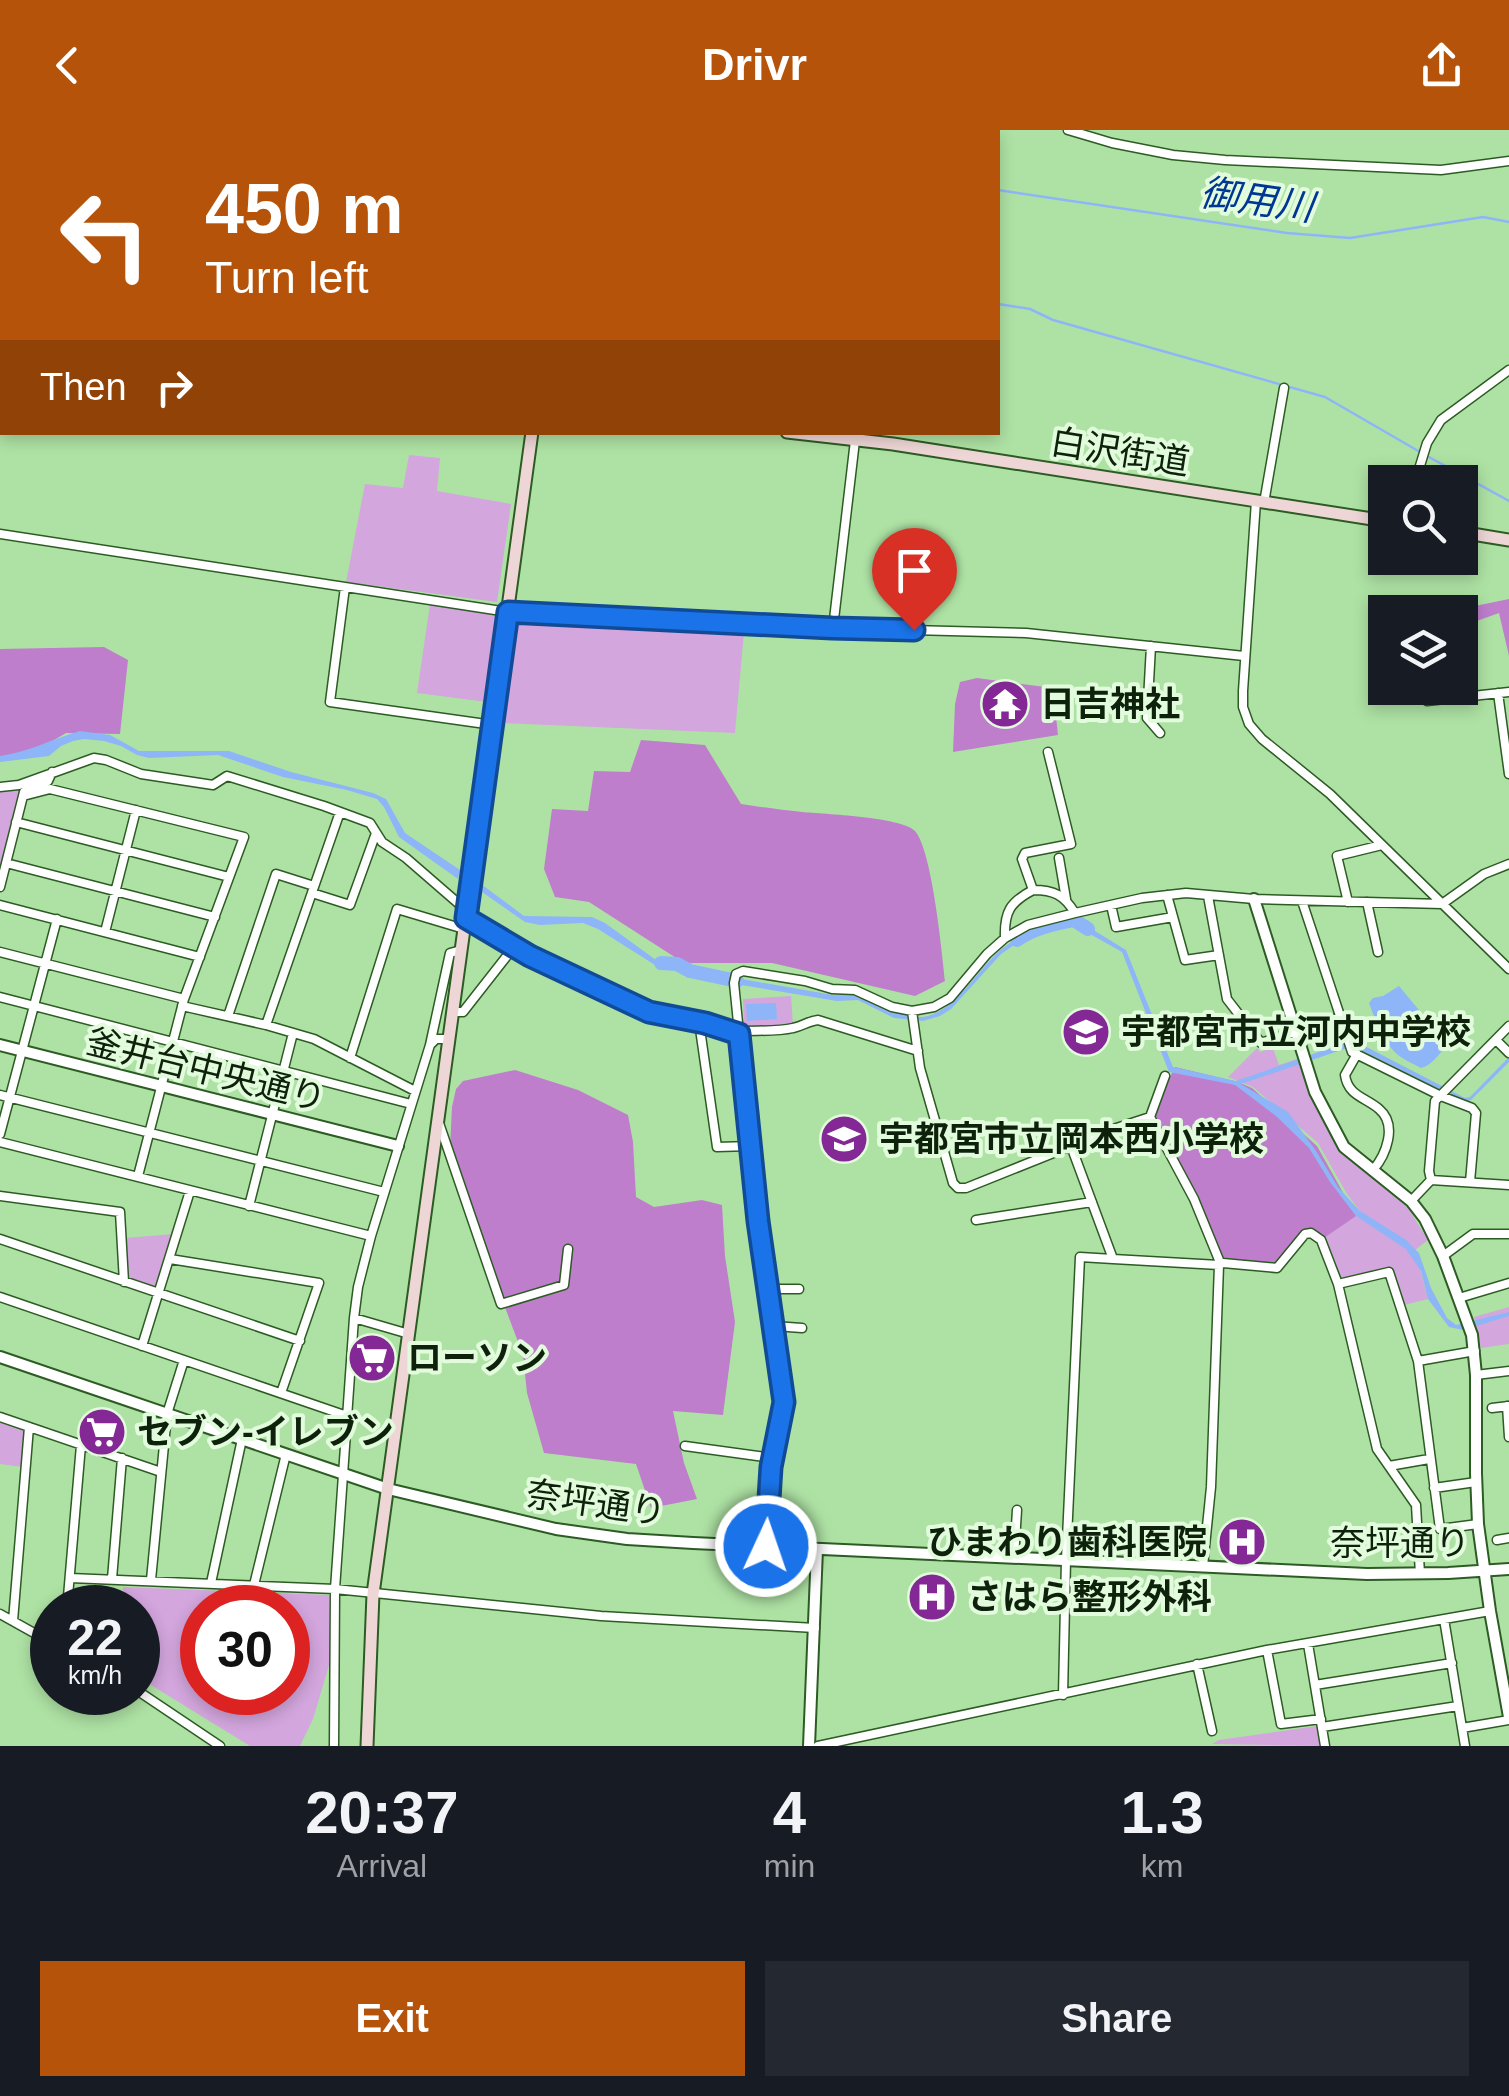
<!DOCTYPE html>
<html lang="en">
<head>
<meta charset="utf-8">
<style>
  :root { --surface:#171b24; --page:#242831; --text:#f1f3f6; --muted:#9ea1a6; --accent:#b45309 }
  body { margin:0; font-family:Helvetica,"Noto Sans JP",sans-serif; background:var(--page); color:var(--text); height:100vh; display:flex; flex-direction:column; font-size:38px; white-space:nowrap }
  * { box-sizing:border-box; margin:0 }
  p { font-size:32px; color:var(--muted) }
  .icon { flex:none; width:55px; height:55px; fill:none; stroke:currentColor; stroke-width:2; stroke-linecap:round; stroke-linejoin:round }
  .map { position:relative; height:1616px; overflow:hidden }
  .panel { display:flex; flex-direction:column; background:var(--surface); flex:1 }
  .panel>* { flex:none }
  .top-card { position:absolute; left:0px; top:0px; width:1000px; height:305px; box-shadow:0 5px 15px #0003; background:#b45309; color:#fff; overflow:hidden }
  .buttons { position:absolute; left:1368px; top:335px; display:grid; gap:20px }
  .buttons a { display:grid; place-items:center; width:110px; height:110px; border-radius:0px; background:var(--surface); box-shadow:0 5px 15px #0003; font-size:50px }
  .speed { position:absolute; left:30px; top:1455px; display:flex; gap:20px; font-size:50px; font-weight:700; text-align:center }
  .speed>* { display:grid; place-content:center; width:130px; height:130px; border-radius:50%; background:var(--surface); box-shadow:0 5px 15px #0003; line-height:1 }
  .speed small { font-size:25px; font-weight:400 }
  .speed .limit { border:15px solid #d22; background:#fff; color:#111 }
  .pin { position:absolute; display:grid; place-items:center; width:85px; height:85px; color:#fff; margin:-102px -42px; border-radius:50% 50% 50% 0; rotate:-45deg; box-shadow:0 0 10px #0007 }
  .pin .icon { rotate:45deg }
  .me { position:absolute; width:110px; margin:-55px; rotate:3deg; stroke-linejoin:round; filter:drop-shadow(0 0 8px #0008) }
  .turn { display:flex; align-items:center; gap:35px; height:210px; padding:0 40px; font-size:45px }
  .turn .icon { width:130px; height:130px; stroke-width:2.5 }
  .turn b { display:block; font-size:70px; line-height:85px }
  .then { display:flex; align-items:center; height:95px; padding:0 40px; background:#0003; gap:20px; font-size:38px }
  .eta { display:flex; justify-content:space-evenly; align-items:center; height:170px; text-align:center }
  .eta b { font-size:60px; font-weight:800; line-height:70px }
  .cta { display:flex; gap:20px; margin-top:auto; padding:20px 40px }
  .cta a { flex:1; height:115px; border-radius:0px; background:var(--accent); color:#fff; font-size:40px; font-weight:800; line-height:115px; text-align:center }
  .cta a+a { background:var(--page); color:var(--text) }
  header { display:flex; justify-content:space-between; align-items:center; height:130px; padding:0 40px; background:var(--accent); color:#fff; font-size:45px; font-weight:800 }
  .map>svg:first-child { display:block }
  .green { fill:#d3a6dd; fill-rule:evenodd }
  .forest { fill:#be7ecc }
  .water { fill:#8eb5f7 }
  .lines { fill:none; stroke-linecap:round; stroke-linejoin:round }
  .stream { stroke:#8eb5f7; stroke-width:2.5 }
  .river { stroke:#8eb5f7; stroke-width:14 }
  .minor-casing { stroke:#2d5b24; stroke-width:11 }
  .tertiary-casing { stroke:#2d5b24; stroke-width:14 }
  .secondary-casing { stroke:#2d5b24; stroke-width:15 }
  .minor { stroke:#fff; stroke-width:8 }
  .tertiary { stroke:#fff; stroke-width:10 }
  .secondary { stroke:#eed6d6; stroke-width:11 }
  .route-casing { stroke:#114b97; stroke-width:25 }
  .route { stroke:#1a73e8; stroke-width:18 }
  .labels { text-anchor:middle; stroke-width:8; stroke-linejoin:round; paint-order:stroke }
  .street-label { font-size:35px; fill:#0e220b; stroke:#e1fbdc }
  .poi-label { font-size:35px; font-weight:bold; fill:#0e220b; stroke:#e1fbdc; text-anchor:start }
  .water-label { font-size:38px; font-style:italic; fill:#003793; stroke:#e1fbdc }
</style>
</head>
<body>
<header><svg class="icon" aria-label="back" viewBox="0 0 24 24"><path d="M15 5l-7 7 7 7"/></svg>Drivr<svg class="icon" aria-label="share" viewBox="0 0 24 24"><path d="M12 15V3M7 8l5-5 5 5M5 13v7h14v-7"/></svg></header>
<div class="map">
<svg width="1509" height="1616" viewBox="0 0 1509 1616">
  <rect width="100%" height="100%" fill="#aee2a4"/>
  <path class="green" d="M409,325l31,3 -3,33 74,13 -14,98 -151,-20 19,-98 38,4z
    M430,474l70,12 -13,86 -70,-9z
    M517,490l227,12 -9,101 -232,-10z
    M20,660l-20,76v-74z
    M791,866l2,29 -49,2 -1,-28z
    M1257,918l3,4 13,-4 6,17 18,-6 14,37 27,53 70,59 20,32 -13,10 13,49 -28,7 -11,-34 -51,12 -17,-44 39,-29 -13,-17 -29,-51 -65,-56 -25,-10z
    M174,1104l-15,51 -6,3 -27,-10 -1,-40z
    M1509,1177v37l-28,4 -7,-31z
    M0,1290l26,8 -3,39 -23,-3z
    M123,1457l206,8 1,67 -17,57 -13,27h-50l-112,-69v-69l-16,-1zM202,1478h86v84h-86z
    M1317,1596l3,20 -108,-2 7,-4z"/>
  <path class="forest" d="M1509,469v57l-10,-43 -39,14v-15h-14z
    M1460,508l11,53 -41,4 -1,-7h31z
    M104,517l24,13 -8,74 -54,-1 -41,24 -25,2v-110z
    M977,548l76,10 5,47 -105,17 2,-48 5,-22z
    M641,610l64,5 36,59c20,3 40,6 61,8 21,2 100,5 113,19 17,19 27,121 30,150l-30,15 -143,-33h-88l-95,-61 -34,-5 -11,-28 8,-60 36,2 6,-40 36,1z
    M1175,937l63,15 14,6 65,58 39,70 -35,24 -10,-7 -34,35 -54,-5 -29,-64 -44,-82z
    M515,940l63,20 50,25 5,27 3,55 18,10 48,-7 20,5 3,51 10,66 -12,93 -50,-4 11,52 13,36 -46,9 -15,-44 -92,-11 -17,-60 -4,-38 -43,-114 -30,-93 2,-41 4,-18 7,-8z"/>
  <path class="water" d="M80,601l30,4 29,16h90l62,21 82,21 13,6 19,34 55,37 -2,9 -59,-42 -15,-30 -7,-8 -30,-9 -64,-13 -65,-22 -69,3 -12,-3 -16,-9 -17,-5 -20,-2 -11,2 -12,5 -12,10 -49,6v-6c29,-4 52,-17 80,-25z
    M481,754l43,32 68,1 13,6 51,37 23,3 -2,6 -22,-4 -57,-36 -15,-6 -43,2 -15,-3 -46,-32z
    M1077,790l49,30 47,117 63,14 117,-41 112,58 5,-1 39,-40v5l-38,38 -7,2 -111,-56 -112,38 47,28 28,39 22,36 22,24 46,29 13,13 12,35 16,30 9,7 53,-13v4l-46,14 -14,-3 -21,-28 -7,-28 -15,-22 -50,-33 -26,-34 -21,-34 -33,-32 -41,-31 -66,-13 -47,-120 -48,-27 -45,10 -28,19 -50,55 -11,7 -17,5 -29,-3 -36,-18 -21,1 -120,-20 2,-6 114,20c10,-1 20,-2 31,2 19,6 37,21 58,20 33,-3 58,-52 82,-70 22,-16 47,-20 73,-27z
    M1399,856l20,24 -7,8c11,9 22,14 34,22l1,6c-9,8 -14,19 -26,22 -7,-4 -17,-8 -23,-13 -13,-10 -23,-36 -29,-52l4,-5 10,-2z
    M776,873l1,16 -30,2 -1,-17z"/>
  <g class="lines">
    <path class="stream" d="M612,0l12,2
      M998,60l289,43 63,5 133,-21 26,5
      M998,174l32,5 23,11 272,77 95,55
      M1427,326l82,45"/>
    <path class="river" d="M1017,810c16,-12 38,-16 57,-20l14,9
      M661,833l16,1 13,7 47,10"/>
    <g class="minor-casing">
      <path id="minor" d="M1068,0l44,13 61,12 52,5 216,10 68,-9
        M894,2l1,-2
        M0,135l2,-7
        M1415,352l12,-39 14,-23 68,-50
        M1256,371l-13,190v16l6,17 13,15 68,55 179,175
        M1264,373l20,-115
        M0,404l508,78 325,16 23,-196
        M345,457l-15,115 163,23
        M833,498l193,5 218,23
        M1151,516l-4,72 13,15
        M1498,563l11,81
        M1427,571l82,-9
        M0,657l19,-2 75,-27 12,2 35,14 72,11 14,-9 97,30 46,17 12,19 24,16 60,52
        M23,666l27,-7 194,48 -60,162 -46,177
        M16,692l213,55
        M1059,728l7,41
        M6,733l209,54
        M0,757l24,-95 24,-11 4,-9
        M1033,760c21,0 31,5 42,23
        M312,763l38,12 26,-72
        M1167,765l18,65 34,-5
        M1208,766l19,103 34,44 79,-26
        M1302,771l50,151 89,44 31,12 4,5 -6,69
        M1348,772l-11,-46 45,-11
        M1367,772l11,50
        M0,775l200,52
        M1111,775l5,22 57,-10
        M466,788l64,39 119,56 56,10 34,11
        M105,802l31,-122
        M1005,808c-1,-26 5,-36 28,-48l-11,-31 3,-6 46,-9 -23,-92
        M0,822l184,47
        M0,867l411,107
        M182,876l84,19 48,14 101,52
        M912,881l8,57 33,115 5,5h8l105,-42 3,-4 76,-25
        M453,882h10l51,-65
        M228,886l48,-142 38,12
        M699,892l18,125 34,-1
        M266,895l74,-213
        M739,901c18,-1 37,1 54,-3 10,-2 15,-7 25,-8l100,31
        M1496,910l13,13
        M430,915l20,-92 11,-3
        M1357,924l-12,21c3,21 20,22 34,34 19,16 7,46 -6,61
        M350,928l47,-149 67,20
        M1165,946l-15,41 44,82 25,61v5l4,-2 54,5 28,-34 6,-1 10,7 17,44 39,165 39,56 4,69
        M0,965l384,97
        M439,993l62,181 63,-19 4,-36
        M0,1004l57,-215
        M0,1012l371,94
        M1431,1050l78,5
        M0,1066l120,16 4,70
        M1411,1071l20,-21 -2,-9 6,-70 74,-75
        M249,1076l44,-173
        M976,1090l116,-18
        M0,1109l300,102
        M1443,1126l30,-22h36
        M170,1129l149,24 -38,110
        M1113,1129l106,6 -8,222 -8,79
        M1338,1154l51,-12 29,89 22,168 38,-5
        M769,1159h30
        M0,1167l347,119
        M1459,1168l50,-15
        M354,1188l4,-31 13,-51 59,-191 6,-6h13
        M774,1196l28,2
        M142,1216l48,-155
        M1418,1231l57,-10
        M1476,1245l33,-4
        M1507,1276l2,31
        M1492,1278l17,-2
        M0,1287l161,55
        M685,1316l87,12
        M1389,1336l40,-7
        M1434,1358l42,-6
        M1497,1410l12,-2
        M767,1416l4,-79 13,-65 -26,-181 -24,-238 2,-9 7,-3 62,10 27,8 23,1 37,17 20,4 22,-4 16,-9 37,-44 18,-16 23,-13 47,-12 67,-15 44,-5 68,6 188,5 42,-30 25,-10
        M1014,1428l3,-48
        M70,1448l265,11 266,27 214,12
        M112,1449l10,-121
        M151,1450l16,-166 17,-54
        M211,1453l31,-144
        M254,1455l32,-131
        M67,1478l14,-163
        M0,1484l52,29
        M1444,1489l21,127
        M13,1491l16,-194
        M1308,1514l17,102
        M1197,1534l15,67
        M1315,1555l137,-22
        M138,1561l82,55
        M1063,1565l3,-135 14,-303 33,2 -42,-113
        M1321,1589l-40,5 -14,-74 223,-39
        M1322,1597l136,-21
        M1462,1598l47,-8
        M334,1616l1,-157 19,-271 55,16
        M818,1616l449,-96"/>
    </g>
    <g class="tertiary-casing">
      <path id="tertiary" d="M1254,769l61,193 29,55 67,54 14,18 18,37 29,79 4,40v98l2,51 12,87 19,106
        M0,915l398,101
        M0,1227l388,132 168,40 71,10 66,4 674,31 81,-1 61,-4
        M809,1616l8,-197"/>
    </g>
    <g class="secondary-casing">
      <path id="secondary" d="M579,2v-2
        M0,203l2,1
        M787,302l106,12 492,77
        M1460,402l49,8
        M367,1616l6,-152 159,-1162"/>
    </g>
    <use href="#minor" class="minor"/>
    <use href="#tertiary" class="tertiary"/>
    <use href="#secondary" class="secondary"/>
  </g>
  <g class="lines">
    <g class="route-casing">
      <path id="route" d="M766,1416l5,-79 13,-65 -26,-181 -19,-187 -34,-11 -56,-11 -119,-56 -64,-38 42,-306 324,16 82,2"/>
    </g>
    <use href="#route" class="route"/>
  </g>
  <defs>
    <g id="temple-disc" transform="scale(2.5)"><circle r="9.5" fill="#832895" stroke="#e1fbdc"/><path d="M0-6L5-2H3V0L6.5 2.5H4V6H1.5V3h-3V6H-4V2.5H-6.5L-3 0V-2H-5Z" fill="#fff"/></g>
    <g id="school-disc" transform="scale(2.5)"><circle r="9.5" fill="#832895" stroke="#e1fbdc"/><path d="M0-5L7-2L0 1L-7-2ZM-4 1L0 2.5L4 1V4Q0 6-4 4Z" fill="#fff"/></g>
    <g id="supermarket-disc" transform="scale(2.5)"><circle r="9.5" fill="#832895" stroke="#e1fbdc"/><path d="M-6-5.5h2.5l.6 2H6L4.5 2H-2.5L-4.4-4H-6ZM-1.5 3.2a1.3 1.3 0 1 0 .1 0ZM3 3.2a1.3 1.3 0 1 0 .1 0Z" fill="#fff"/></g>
    <g id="hospital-disc" transform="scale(2.5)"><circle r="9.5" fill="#832895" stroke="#e1fbdc"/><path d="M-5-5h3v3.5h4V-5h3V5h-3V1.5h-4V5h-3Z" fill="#fff"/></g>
  </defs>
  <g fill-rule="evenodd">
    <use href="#temple-disc" x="1005" y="574"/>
    <use href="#school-disc" x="1086" y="902"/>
    <use href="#school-disc" x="844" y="1009"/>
    <use href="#supermarket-disc" x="372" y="1228"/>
    <use href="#supermarket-disc" x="102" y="1302"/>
    <use href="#hospital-disc" x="1242" y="1412"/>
    <use href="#hospital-disc" x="932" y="1467"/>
  </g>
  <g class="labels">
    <g class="street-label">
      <text transform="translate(1120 322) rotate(9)" y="12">白沢街道</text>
      <text transform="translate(206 940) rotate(14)" y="12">釜井台中央通り</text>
      <text transform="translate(596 1373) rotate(8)" y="12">奈坪通り</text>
      <text x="1400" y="1425">奈坪通り</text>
    </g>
    <g class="poi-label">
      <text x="1040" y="586">日吉神社</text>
      <text x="1121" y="914">宇都宮市立河内中学校</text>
      <text x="879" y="1021">宇都宮市立岡本西小学校</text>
      <text x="407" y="1240">ローソン</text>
      <text x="137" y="1314">セブン-イレブン</text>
      <text x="1207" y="1424" text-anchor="end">ひまわり歯科医院</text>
      <text x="967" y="1479">さはら整形外科</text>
    </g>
    <g class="water-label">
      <text transform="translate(1257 70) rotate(8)" y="13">御用川</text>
    </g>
  </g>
</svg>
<div class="buttons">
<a><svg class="icon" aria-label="search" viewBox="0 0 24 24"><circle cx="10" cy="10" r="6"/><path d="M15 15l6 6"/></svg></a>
<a><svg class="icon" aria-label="layers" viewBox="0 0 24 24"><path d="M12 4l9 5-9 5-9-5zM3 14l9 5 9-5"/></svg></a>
</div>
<div class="speed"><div>22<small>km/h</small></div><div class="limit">30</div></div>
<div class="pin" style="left:914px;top:500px;background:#d93025"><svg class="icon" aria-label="arrive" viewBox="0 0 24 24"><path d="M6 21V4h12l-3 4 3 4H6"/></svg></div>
<svg class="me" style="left:766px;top:1416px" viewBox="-20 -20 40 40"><circle r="17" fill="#1a73e8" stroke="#fff" stroke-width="3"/><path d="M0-11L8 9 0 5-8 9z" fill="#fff"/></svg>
<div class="top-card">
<div class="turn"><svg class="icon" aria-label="left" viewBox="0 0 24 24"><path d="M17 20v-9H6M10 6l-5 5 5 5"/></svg><div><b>450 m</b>Turn left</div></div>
<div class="then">Then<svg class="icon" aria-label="right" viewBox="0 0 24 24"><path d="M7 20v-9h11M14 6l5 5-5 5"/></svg></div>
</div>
</div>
<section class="panel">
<div class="eta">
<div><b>20:37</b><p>Arrival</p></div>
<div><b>4</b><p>min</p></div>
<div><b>1.3</b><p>km</p></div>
</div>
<div class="cta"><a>Exit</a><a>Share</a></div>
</section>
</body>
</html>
